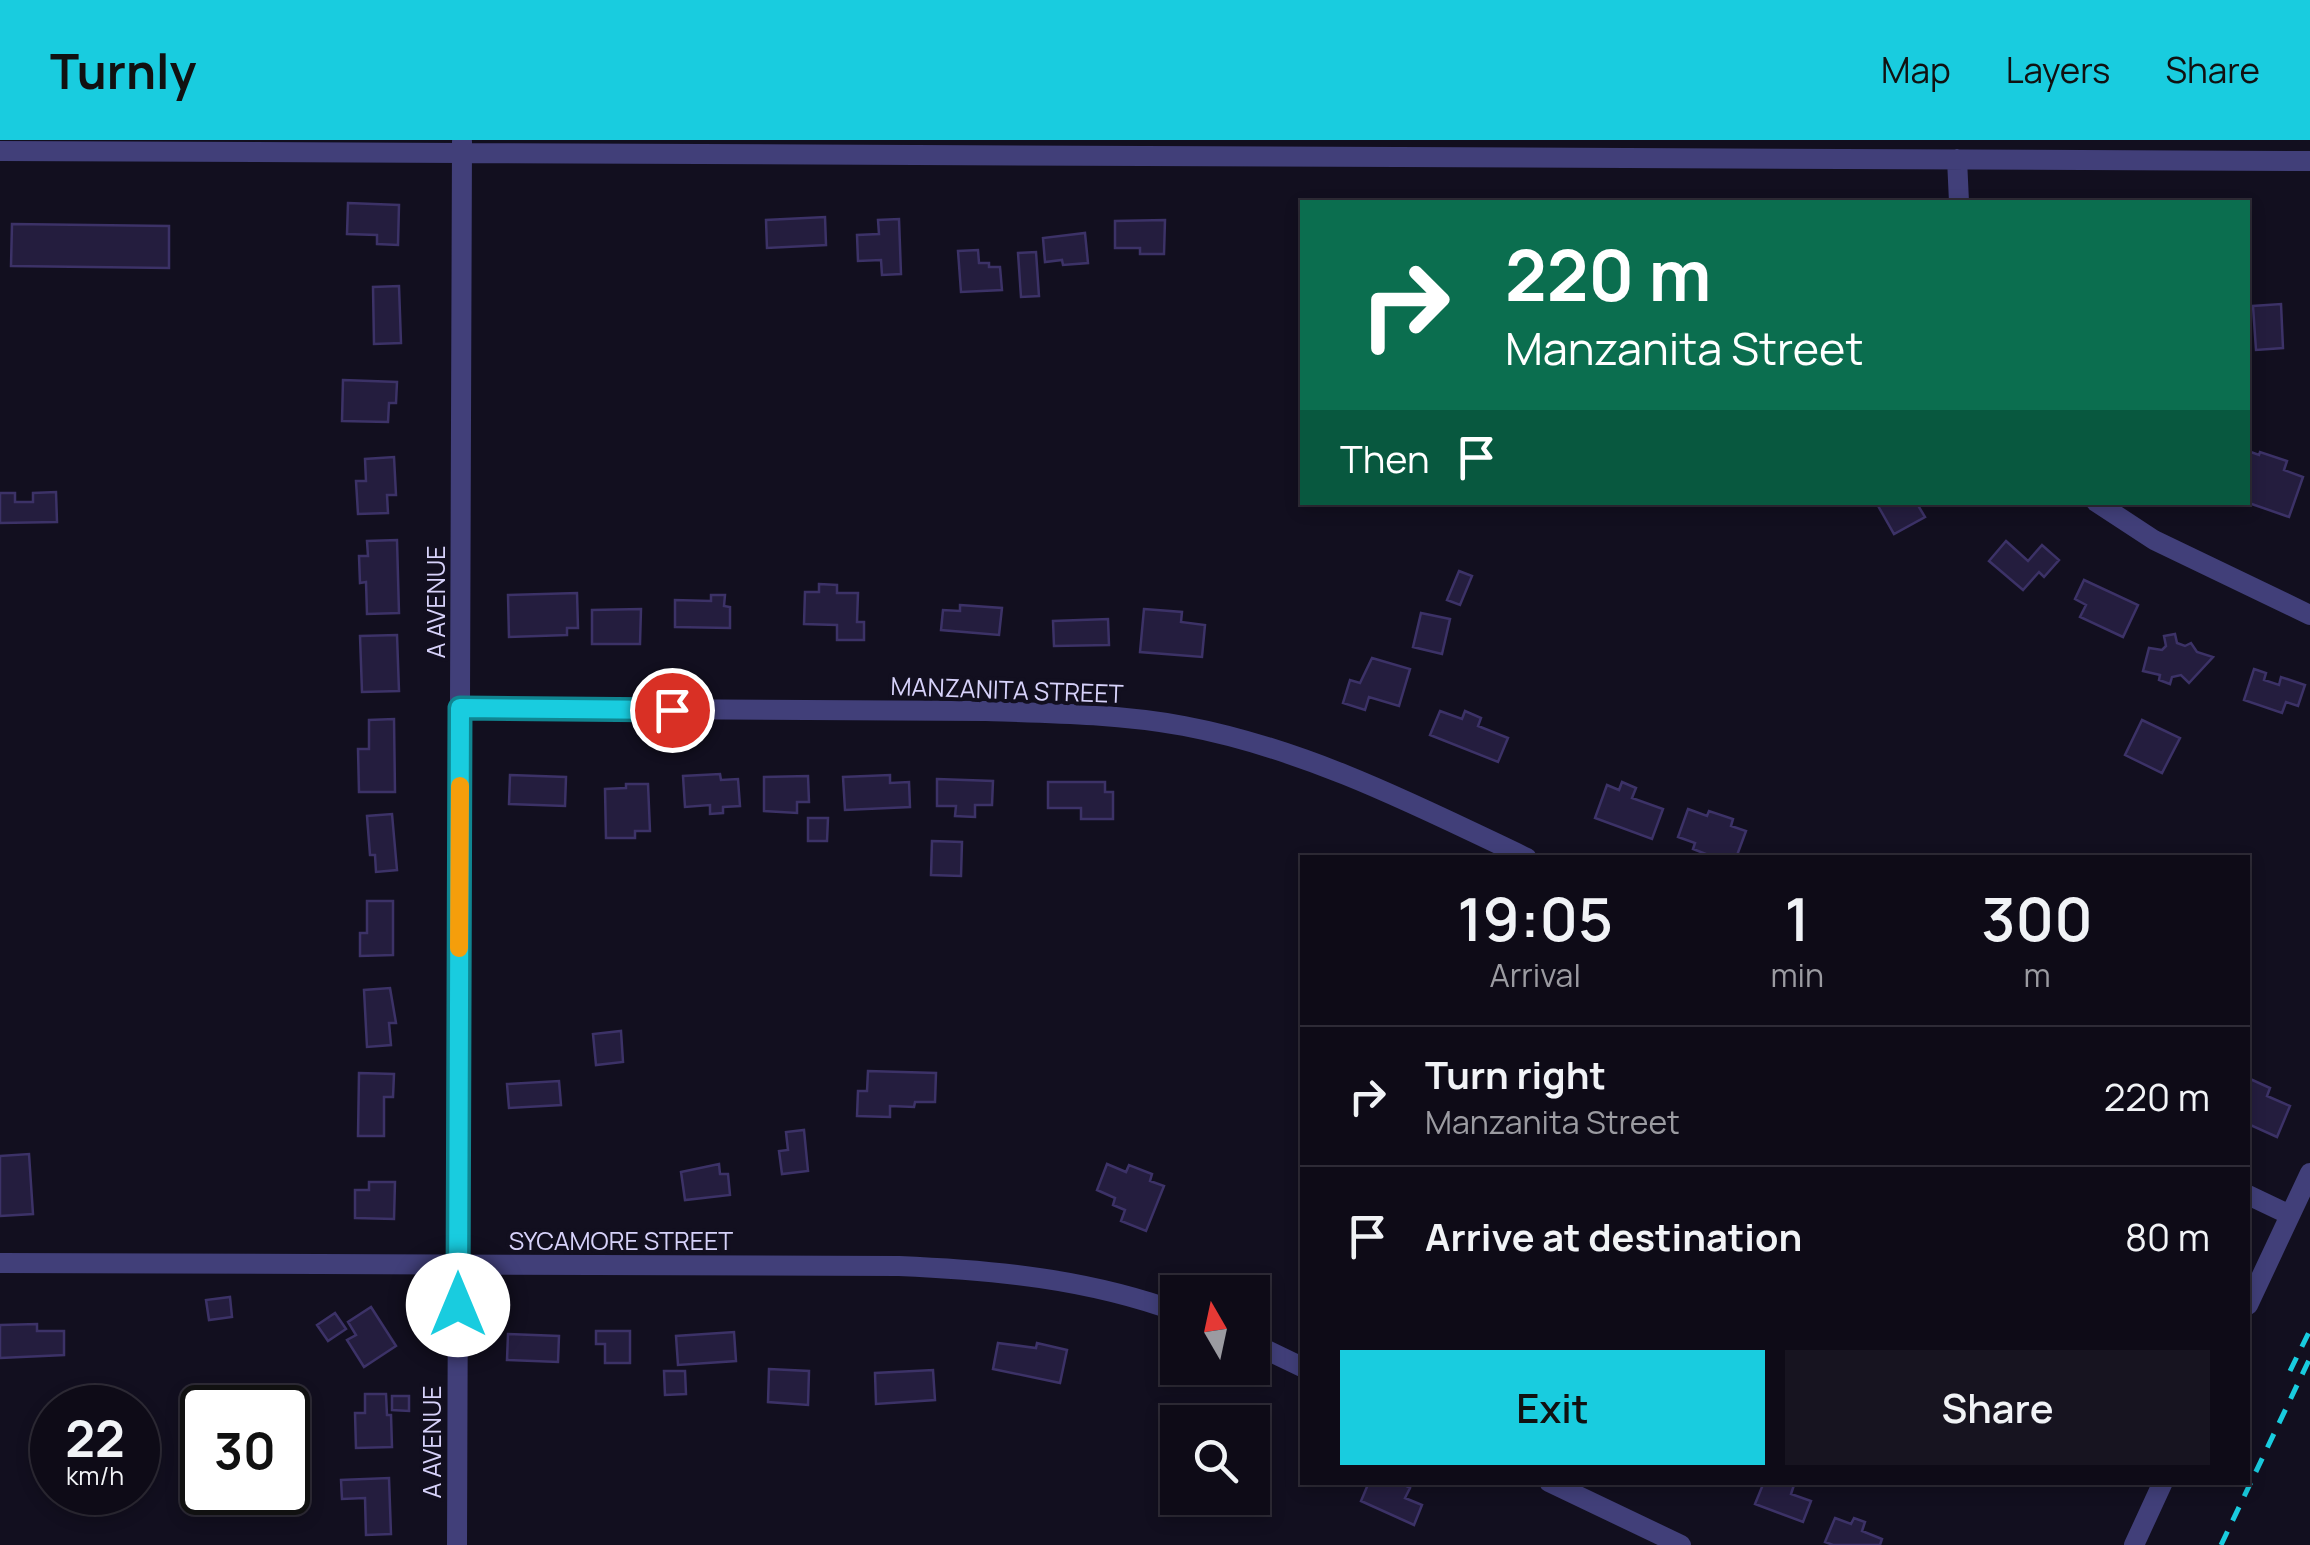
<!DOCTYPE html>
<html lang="en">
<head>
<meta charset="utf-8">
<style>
  :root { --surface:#0e0b17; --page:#171420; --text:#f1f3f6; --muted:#9b9ba1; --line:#2e2b36; --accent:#19ccdf }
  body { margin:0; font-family:Manrope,sans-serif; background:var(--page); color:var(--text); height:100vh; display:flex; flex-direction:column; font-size:38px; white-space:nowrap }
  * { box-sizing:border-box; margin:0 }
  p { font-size:32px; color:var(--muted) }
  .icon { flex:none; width:55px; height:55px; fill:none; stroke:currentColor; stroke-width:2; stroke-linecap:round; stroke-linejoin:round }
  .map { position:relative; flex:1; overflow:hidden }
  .details { position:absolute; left:1300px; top:715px; width:950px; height:630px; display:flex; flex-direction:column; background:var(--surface); border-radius:0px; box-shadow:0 5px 15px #0003,0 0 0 2px var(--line) }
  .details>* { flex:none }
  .guide { position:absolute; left:1300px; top:60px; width:950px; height:305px; border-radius:0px; box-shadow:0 5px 15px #0003,0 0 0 2px var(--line); background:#0b6e4f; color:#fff; overflow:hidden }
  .needle { width:65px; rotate:351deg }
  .buttons { position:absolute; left:1160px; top:1135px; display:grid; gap:20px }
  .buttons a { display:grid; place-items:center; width:110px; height:110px; border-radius:0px; background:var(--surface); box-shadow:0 5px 15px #0003,0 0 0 2px var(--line); font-size:50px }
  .speed { position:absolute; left:30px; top:1245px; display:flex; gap:20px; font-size:50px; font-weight:700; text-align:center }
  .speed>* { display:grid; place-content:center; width:130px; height:130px; border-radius:50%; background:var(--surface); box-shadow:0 5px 15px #0003,0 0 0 2px var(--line); line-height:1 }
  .speed small { font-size:25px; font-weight:400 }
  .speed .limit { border:5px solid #111; border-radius:15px; background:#fff; color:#111 }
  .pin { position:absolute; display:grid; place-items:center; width:85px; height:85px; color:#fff; margin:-42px; border:5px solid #fff; border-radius:50%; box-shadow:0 2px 10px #0007 }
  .me { position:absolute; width:110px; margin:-55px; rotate:0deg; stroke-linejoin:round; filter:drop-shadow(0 0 8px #0008) }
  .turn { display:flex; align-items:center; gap:35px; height:210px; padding:0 40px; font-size:45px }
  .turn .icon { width:130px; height:130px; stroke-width:2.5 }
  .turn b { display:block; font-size:70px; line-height:85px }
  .then { display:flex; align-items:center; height:95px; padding:0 40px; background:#0003; gap:20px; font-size:38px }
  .eta { display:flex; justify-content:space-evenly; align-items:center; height:170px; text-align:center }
  .eta b { font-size:60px; font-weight:600; line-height:70px }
  .primary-button { display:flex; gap:20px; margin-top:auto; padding:20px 40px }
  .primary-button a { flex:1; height:115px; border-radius:0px; background:var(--accent); color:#111; font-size:40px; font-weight:600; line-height:115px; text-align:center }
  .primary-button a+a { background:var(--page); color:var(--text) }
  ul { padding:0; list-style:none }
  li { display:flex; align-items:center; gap:30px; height:140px; padding:0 40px; border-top:2px solid var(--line) }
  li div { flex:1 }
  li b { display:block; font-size:38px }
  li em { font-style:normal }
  header { display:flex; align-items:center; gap:60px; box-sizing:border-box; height:140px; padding:0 50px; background:var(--accent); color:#111 }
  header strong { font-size:48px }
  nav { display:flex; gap:55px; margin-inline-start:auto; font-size:35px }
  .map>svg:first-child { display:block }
  .building { fill:#241d3e; stroke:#3c3267; stroke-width:2.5 }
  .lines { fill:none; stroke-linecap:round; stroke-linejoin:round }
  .minor { stroke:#413f79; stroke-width:20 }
  .rail { stroke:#19ccdf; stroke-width:5; stroke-dasharray:15 12; stroke-linecap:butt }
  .route-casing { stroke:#108591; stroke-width:25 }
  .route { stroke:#19ccdf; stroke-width:18 }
  .slow { stroke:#f59e0b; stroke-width:18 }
  .labels { text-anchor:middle; stroke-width:8; stroke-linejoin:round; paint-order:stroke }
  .street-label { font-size:25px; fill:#d7d2fa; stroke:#120f1f }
</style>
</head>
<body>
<header>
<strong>Turnly</strong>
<nav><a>Map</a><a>Layers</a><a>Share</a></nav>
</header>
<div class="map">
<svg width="2310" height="1405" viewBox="0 0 2310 1405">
  <rect width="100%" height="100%" fill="#120f1f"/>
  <path class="building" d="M348,63l51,2 -1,40 -21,-1v-9l-30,-1z
    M825,77l1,28 -59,3 -1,-28z
    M899,79l2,55 -19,1 -1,-15 -23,1 -1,-26 22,-1 -1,-14z
    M1165,80l-1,34h-24v-6h-25v-27z
    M12,84l157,2v42l-158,-2z
    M1085,93l3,30 -25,2 -1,-5 -17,2 -2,-24z
    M978,110l1,13h10v4h11l2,23 -41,2 -3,-41z
    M1036,112l3,44 -18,1 -3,-44z
    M399,146l2,57 -27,1 -1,-57z
    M2281,164l2,44 -27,2 -3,-44z
    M343,240l54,2 -1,21h-7l-1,19 -46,-1z
    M2248,311l11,4 1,-3 27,9 -3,9 19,7 -14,40 -43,-15z
    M394,317l2,38h-9l1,18 -30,1 -2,-33h10l-1,-22z
    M56,352l1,30 -57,1v-30h15v9h18v-9z
    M1916,362l9,15 -31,17 -17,-30z
    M397,400l2,73 -32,1 -1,-32 -6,1 -1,-27h9l-1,-15z
    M2006,401l22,20 14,-16 17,15 -15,17 -5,-5 -16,18 -34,-29z
    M1459,431l13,5 -12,29 -13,-5z
    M2084,440l54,25 -15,32 -43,-20 6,-12 -11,-6z
    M819,444l18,1v8h21l-1,29h7v18h-27v-15l-33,-1 1,-32h14z
    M577,453l1,35h-11v7l-58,2 -1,-42z
    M711,455h14l-1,11 6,1v21l-55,-1v-27l36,1z
    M960,465l42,3 -3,27 -58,-5 2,-20 17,1z
    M641,469l-1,35h-48v-34z
    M1144,469l38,3 -1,10 24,3 -3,32 -62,-5z
    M1421,473l29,6 -8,35 -29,-7z
    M1108,479l1,26 -55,1 -1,-25z
    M2175,494l2,9 8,3 6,-3 6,9 16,5 -24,26 -8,-8 -9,2 -2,7 -11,-4 1,-5 -17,-4 6,-23 13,2 4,-4 -2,-10z
    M397,495l2,56 -37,1 -2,-56z
    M1372,518l38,11 -11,37 -30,-9 -4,13 -22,-7 7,-23 10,3z
    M2254,529l12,4 -2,7 15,5 2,-8 24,8 -7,21 -12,-4 -4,11 -38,-13z
    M1440,571l22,8 3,-8 16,7 -3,8 30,12 -10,24 -68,-27z
    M394,579l1,73h-36l-1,-43h11v-29z
    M2142,580l38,18 -18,35 -37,-18z
    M720,634l1,6 17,-1 2,27 -17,1v6l-13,1v-9l-25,2 -2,-31z
    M510,635l56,2 -1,29 -56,-2z
    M890,635v8l19,-1 1,25 -65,3 -2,-33z
    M808,636l1,26h-12v11l-33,-2v-34z
    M937,639l56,2 -1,24h-17v12l-20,-1 1,-10h-19z
    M1048,642h57v10h8v27h-32v-11h-33z
    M1622,642l14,6 -4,10 31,11 -11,30 -57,-21 12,-33 12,5z
    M626,644h22l2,47h-15v7h-29l-1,-49 21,-1z
    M1688,669l19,7 2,-5 24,8 -2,7 15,5 -10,27h-31l1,-4 -13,-5 2,-6 -17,-6z
    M392,674l5,56 -21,2 -1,-17h-5l-3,-39z
    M808,678h20l-1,23h-19z
    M932,701l30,1 -1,34 -30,-1z
    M367,761h26v54l-33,1v-23h7z
    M390,848l6,35h-7l2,22 -24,2 -3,-57z
    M621,891l2,31 -27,3 -3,-31z
    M868,931l68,2 -1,29h-20l-1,5 -24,-1v11l-33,-1 1,-25h9z
    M359,933l35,1 -1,23h-9v39h-26z
    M2248,938l22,10 -3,8 23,10 -13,31 -29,-13z
    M559,941l2,24 -52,3 -2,-24z
    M804,990l4,41 -26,3 -3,-23 9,-1 -2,-18z
    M29,1014l4,60 -33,2v-60z
    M719,1024l1,10h8l2,21 -45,5 -4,-28z
    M1107,1024l19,8 3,-7 23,9 -2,7 14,5 -18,45 -25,-10 4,-11 -12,-5 2,-7 -18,-8z
    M369,1042h26l-1,37 -39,-1v-28h14z
    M230,1157l2,20 -23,3 -3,-20z
    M371,1167l25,39 -32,21 -17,-27 9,-5 -8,-13z
    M335,1173l11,16 -18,12 -11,-16z
    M37,1184v7h27v24l-64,3v-33z
    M596,1191h34v32h-25v-19h-9z
    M734,1192l2,29 -58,4 -2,-29z
    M508,1194l51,2 -1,26 -51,-2z
    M998,1203l38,5 1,-5 30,7 -7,33 -67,-14z
    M769,1229l40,2 -1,34 -40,-3z
    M933,1230l2,30 -59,4 -1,-31z
    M664,1231h21l1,23 -21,1z
    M365,1254h21l1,21h4l1,32 -36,1 -1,-35h10z
    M392,1256h17v15l-17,-1z
    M389,1338l2,56 -25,1 -1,-37 -23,1 -1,-19z
    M1369,1342h29l12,6 -5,10 17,7 -8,20 -53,-24z
    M1764,1342l30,3 -3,9 20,7 -8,21 -48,-18z
    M1835,1378l16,6 3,-6 11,4 -3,9 20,8 -2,6h-47l-8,-3z"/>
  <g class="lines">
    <path class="minor" d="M0,11l2310,10
      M1957,19l2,43
      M2096,362l58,38 156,75
      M460,568l526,3c66,2 133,3 198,15 122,23 232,79 343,132
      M2248,1055l42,20
      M0,1123l899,3c95,4 189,13 279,46
      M2248,1165l62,-132
      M1252,1203l50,24
      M1549,1342l132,63
      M457,1405l5,-1403
      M2134,1405l29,-63"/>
    <path class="rail" d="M2290,1231l20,-41
      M2221,1405l89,-187"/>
  </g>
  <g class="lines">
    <g class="route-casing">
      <path id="route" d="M458,1165l2,-597 212,2"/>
    </g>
    <use href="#route" class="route"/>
    <path class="slow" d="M459,808l1,-162"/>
  </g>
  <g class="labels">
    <g class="street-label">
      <text transform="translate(436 462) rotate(-90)" y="9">A AVENUE</text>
      <text transform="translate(1007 550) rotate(2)" y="9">MANZANITA STREET</text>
      <text x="621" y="1110">SYCAMORE STREET</text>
      <text transform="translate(432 1302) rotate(-90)" y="9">A AVENUE</text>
    </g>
  </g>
</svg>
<div class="buttons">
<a><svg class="needle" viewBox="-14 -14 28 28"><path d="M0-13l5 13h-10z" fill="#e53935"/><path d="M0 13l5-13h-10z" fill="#9b9ba1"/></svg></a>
<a><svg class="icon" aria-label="search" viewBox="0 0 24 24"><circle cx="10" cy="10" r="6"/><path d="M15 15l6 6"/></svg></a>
</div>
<div class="speed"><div>22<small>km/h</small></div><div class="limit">30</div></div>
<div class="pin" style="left:672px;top:570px;background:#d93025"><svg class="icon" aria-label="arrive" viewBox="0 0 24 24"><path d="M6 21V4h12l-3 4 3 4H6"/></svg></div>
<svg class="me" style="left:458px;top:1165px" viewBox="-20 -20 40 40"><circle r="19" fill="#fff"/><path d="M0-13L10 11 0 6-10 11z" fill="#19ccdf"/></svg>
<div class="guide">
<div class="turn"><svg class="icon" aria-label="right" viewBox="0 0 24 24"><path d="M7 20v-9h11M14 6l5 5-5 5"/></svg><div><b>220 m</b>Manzanita Street</div></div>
<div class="then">Then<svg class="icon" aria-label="arrive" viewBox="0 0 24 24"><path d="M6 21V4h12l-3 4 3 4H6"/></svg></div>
</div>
<section class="details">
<div class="eta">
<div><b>19:05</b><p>Arrival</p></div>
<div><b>1</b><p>min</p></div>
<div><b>300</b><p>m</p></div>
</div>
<ul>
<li><svg class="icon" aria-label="right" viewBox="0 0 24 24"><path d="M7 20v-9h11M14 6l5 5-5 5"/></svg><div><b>Turn right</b><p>Manzanita Street</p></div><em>220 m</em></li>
<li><svg class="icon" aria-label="arrive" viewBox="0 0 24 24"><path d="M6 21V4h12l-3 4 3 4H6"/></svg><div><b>Arrive at destination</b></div><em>80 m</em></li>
</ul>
<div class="primary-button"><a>Exit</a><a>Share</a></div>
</section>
</div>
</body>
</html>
